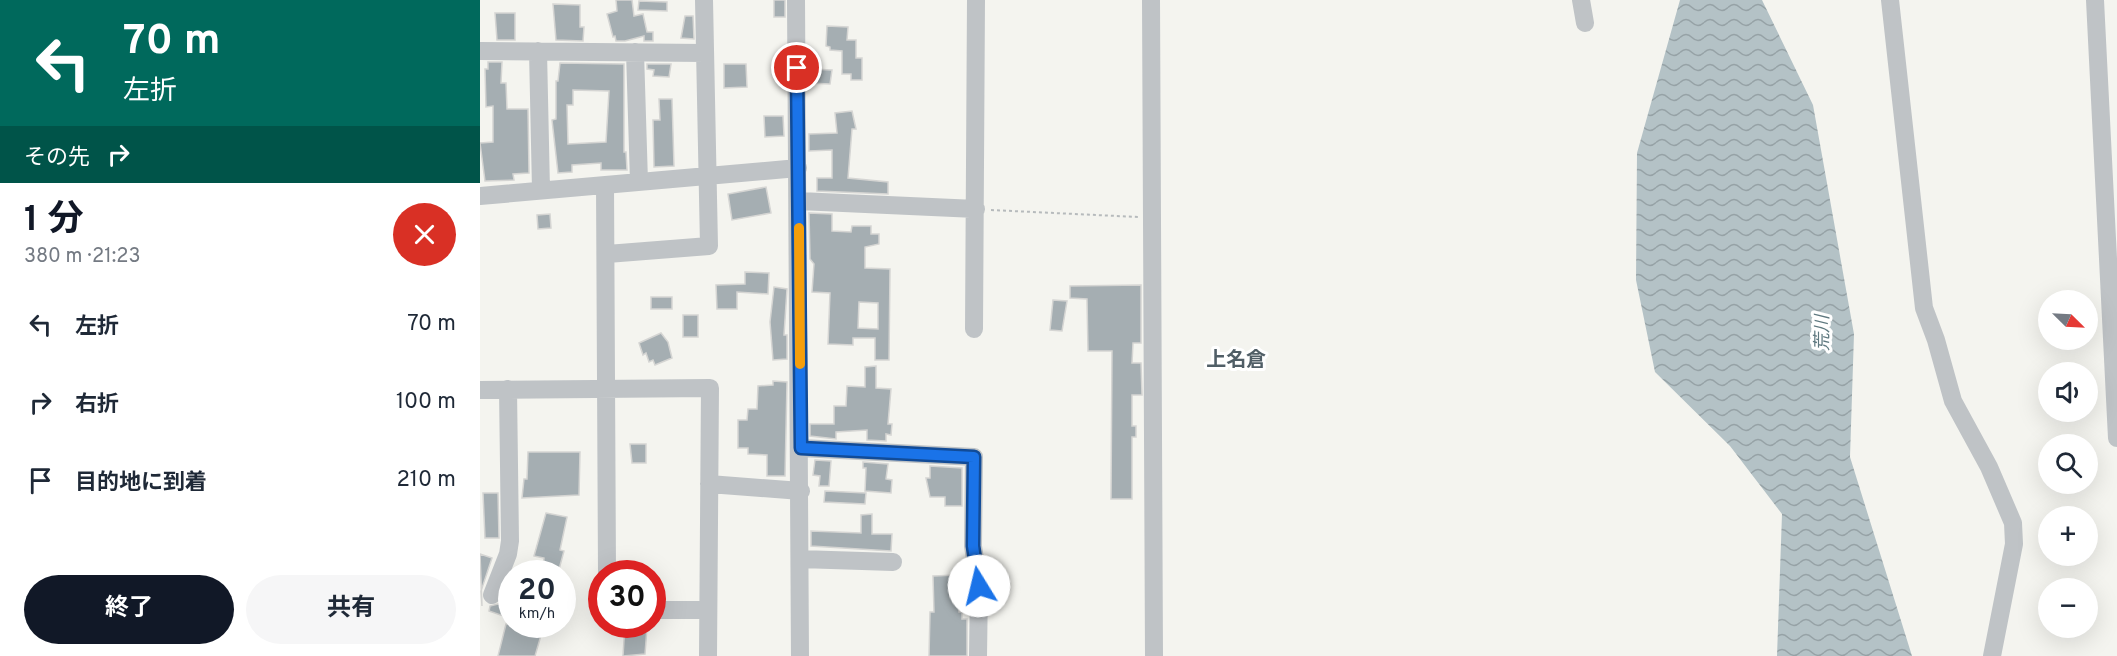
<!DOCTYPE html>
<html lang="ja">
<head>
<meta charset="utf-8">
<style>
  :root { --surface:#fff; --page:#f6f6f7; --text:#1f2937; --muted:#747a83; --accent:#111827 }
  body { margin:0; font-family:Overpass,"Noto Sans JP",sans-serif; background:var(--page); color:var(--text); height:100vh; display:flex; flex-direction:column; font-size:22px; white-space:nowrap }
  * { box-sizing:border-box; margin:0 }
  p { font-size:20px; color:var(--muted) }
  .icon { flex:none; width:33px; height:33px; fill:none; stroke:currentColor; stroke-width:2; stroke-linecap:round; stroke-linejoin:round }
  .map { position:relative; flex:1; overflow:hidden }
  .sheet { display:flex; flex-direction:column; background:var(--surface); width:480px }
  .sheet>* { flex:none }
  .banner { background:#00695c; color:#fff; overflow:hidden }
  .needle { width:39px; rotate:114deg }
  .fabs { position:absolute; left:1558px; top:290px; display:grid; gap:12px }
  .fabs a { display:grid; place-items:center; width:60px; height:60px; border-radius:50%; background:var(--surface); box-shadow:0 6px 24px #0002; font-size:30px }
  .speed { position:absolute; left:18px; top:560px; display:flex; gap:12px; font-size:30px; font-weight:700; text-align:center }
  .speed>* { display:grid; place-content:center; width:78px; height:78px; border-radius:50%; background:var(--surface); box-shadow:0 6px 24px #0002; line-height:1 }
  .speed small { font-size:15px; font-weight:400 }
  .speed .limit { border:9px solid #d22; background:#fff; color:#111 }
  .pin { position:absolute; display:grid; place-items:center; width:51px; height:51px; color:#fff; margin:-26px; border:3px solid #fff; border-radius:50%; box-shadow:0 2px 6px #0007 }
  .me { position:absolute; width:66px; margin:-33px; rotate:351deg; stroke-linejoin:round; filter:drop-shadow(0 0 4px #0008) }
  .turn { display:flex; align-items:center; gap:21px; height:126px; padding:0 24px; font-size:27px }
  .turn .icon { width:78px; height:78px; stroke-width:2.5 }
  .turn b { display:block; font-size:42px; line-height:51px }
  .then { display:flex; align-items:center; height:57px; padding:0 24px; background:#0003; gap:12px; font-size:22px }
  .round { display:grid; place-items:center; flex:none; width:63px; height:63px; border-radius:32px; background:var(--page) }
  .overview { display:flex; align-items:center; justify-content:space-between; height:102px; padding:0 24px }
  h1 { font-size:36px; font-weight:700; line-height:45px; color:var(--accent) }
  .primary-button { display:flex; gap:12px; margin-top:auto; padding:12px 24px }
  .primary-button a { flex:1; height:69px; border-radius:36px; background:var(--accent); color:#fff; font-size:24px; font-weight:700; line-height:69px; text-align:center }
  .primary-button a+a { background:var(--page); color:var(--text) }
  ul { padding:0; list-style:none }
  li { display:flex; align-items:center; gap:18px; height:78px; padding:0 24px }
  li div { flex:1 }
  li b { display:block; font-size:22px }
  li em { font-style:normal }
  main { display:flex; flex:1; min-height:0 }
  .map>svg:first-child { display:block }
  .water { fill:url(#water-waves) }
  .building { fill:#a5aeb2; stroke:#d5d5d3; stroke-width:1.5; fill-rule:evenodd }
  .lines { fill:none; stroke-linecap:round; stroke-linejoin:round }
  .path { stroke:#b6babc; stroke-width:2; stroke-dasharray:3 3; stroke-linecap:butt }
  .minor { stroke:#bfc3c6; stroke-width:18 }
  .route-casing { stroke:#114b97; stroke-width:15 }
  .route { stroke:#1a73e8; stroke-width:10 }
  .slow { stroke:#f59e0b; stroke-width:10 }
  .labels { text-anchor:middle; stroke-width:6; stroke-linejoin:round; paint-order:stroke }
  .water-label { font-size:18px; font-style:italic; fill:#5e787f; stroke:#fff }
  .quarter-label { font-size:20px; font-weight:bold; fill:#505e66; stroke:#fff }
</style>
</head>
<body>
<main>
<section class="sheet">
<div class="banner">
<div class="turn"><svg class="icon" aria-label="left" viewBox="0 0 24 24"><path d="M17 20v-9H6M10 6l-5 5 5 5"/></svg><div><b>70 m</b>左折</div></div>
<div class="then">その先<svg class="icon" aria-label="right" viewBox="0 0 24 24"><path d="M7 20v-9h11M14 6l5 5-5 5"/></svg></div>
</div>
<div class="overview"><div><h1>1 分</h1><p>380 m · 21:23</p></div><a class="round" style="background:#d93025;color:#fff"><svg class="icon" aria-label="close" viewBox="0 0 24 24"><path d="M6 6l12 12M18 6L6 18"/></svg></a></div>
<ul>
<li><svg class="icon" aria-label="left" viewBox="0 0 24 24"><path d="M17 20v-9H6M10 6l-5 5 5 5"/></svg><div><b>左折</b></div><em>70 m</em></li>
<li><svg class="icon" aria-label="right" viewBox="0 0 24 24"><path d="M7 20v-9h11M14 6l5 5-5 5"/></svg><div><b>右折</b></div><em>100 m</em></li>
<li><svg class="icon" aria-label="arrive" viewBox="0 0 24 24"><path d="M6 21V4h12l-3 4 3 4H6"/></svg><div><b>目的地に到着</b></div><em>210 m</em></li>
</ul>
<div class="primary-button"><a>終了</a><a>共有</a></div>
</section>
<div class="map">
<svg width="1637" height="656" viewBox="0 0 1637 656">
  <defs>
    <pattern id="water-waves" width="16" height="10" patternUnits="userSpaceOnUse" patternTransform="scale(1.5)"><rect width="16" height="10" fill="#b4c2c6"/><path d="M0 5q4-4 8 0t8 0" fill="none" stroke="#96a2a6"/></pattern>
  </defs>
  <rect width="100%" height="100%" fill="#f4f4ef"/>
  <path class="water" d="M1200,0h82l51,105 41,229 -4,123 62,199h-135l5,-142 -52,-68 -75,-74 -19,-92 1,-127z"/>
  <path class="building" d="M136,0h16l2,16 9,-2 4,18h6v9h-9v-5l-19,5h-9l-1,-5 -2,1 -6,-23 10,-3z
    M294,0h11v17h-11z
    M159,1l28,1v9l-29,-1z
    M73,4l27,1v22h4l-1,14 -27,-1z
    M15,13h20v27h-18z
    M205,16h8l1,23 -13,-1z
    M347,26l21,1 -1,13h9v18h6v22h-11v-6h-9v-23l-12,-1v-3l-4,-1z
    M8,62h14l-1,21h5l1,26h21l1,64 -16,1 1,6 -29,1 -5,-38 13,-1v-36l-7,1 -1,-38h3z
    M80,63l64,1v88h2l1,18h-26v-7l-29,2v7l-14,1 -6,-53 4,-1v-38h2zM93,90l36,1 -3,51 -38,2 -1,-39h6z
    M167,64h24l-2,13 -16,-1 1,-6 -7,-1z
    M244,64h22l1,23 -23,1z
    M329,69l23,1 -2,14 -22,-1z
    M179,99h13l2,67 -20,1 -1,-47h7z
    M372,111l4,18h-4l-4,49 40,4v12l-71,-3v-13h15v-28l-23,1v-17l28,-1 -2,-20z
    M284,116h19l1,20 -19,1z
    M286,187l5,26 -39,7 -4,-26z
    M329,213l23,1v17l19,1 1,-6h19v8h8v10l-14,3v21l25,1 -1,91h-14v-22h-22v7l-25,-1 2,-51 -18,-1 2,-28 -4,-5zM379,302l19,1v26l-20,-1z
    M70,214l1,14 -13,1 -1,-14z
    M265,272l24,1 -1,21 -31,-2v17h-20l-1,-24 29,-1z
    M661,285v58h-8l-1,20h9l1,32h-10v31h4v11h-4v62h-21l1,-148h-24l-1,-52 -17,-1v-12z
    M294,287l13,2 -3,46h3v24l-14,1 -3,-38z
    M171,297h21v12h-21z
    M573,300l14,1 -5,30 -12,-1z
    M203,315h15v22h-15z
    M181,333l7,9 4,16 -17,7 -2,-5 -4,2 -3,-9 -3,2 -4,-12z
    M396,366v22l15,1 -3,35h4l-1,11 -5,-1v7l-19,-1v-10l-31,2v7l-26,-3v-12h24v-18h12l1,-20 18,1v-20z
    M293,381l14,1 -2,94h-18v-21l-19,-1v-6h-10v-28h9l1,-11h9l1,-23 15,-1z
    M150,444h16v19h-14z
    M48,452h52l-1,43 -57,3 2,-19h3z
    M335,460l16,1 -2,25h-10l1,-10 -7,-1z
    M383,462l25,2 -2,15 6,1 -1,13 -26,-2 1,-23h-3z
    M450,466l32,2v38h-17v-9h-15l-4,-19h4z
    M345,491l41,2 -1,11 -41,-2z
    M3,493h15l1,45h-14z
    M66,513l21,4 -7,33 4,1 -6,22h-16l2,-15 -10,-2z
    M392,514v20h20l-1,17 -80,-5v-15l50,2v-18z
    M0,554l12,4 -11,33 1,15z
    M478,575l1,37h3v7h5v37h-38l1,-44h4l-1,-36z
    M18,604l14,5v10l-23,-8 1,-5z
    M26,624h22l-1,4 15,4 -7,24h-37z
    M145,625l22,2 -2,27 -22,2z"/>
  <g class="lines">
    <path class="path" d="M511,210l147,7"/>
    <path class="minor" d="M316,0l4,656
      M671,0l3,656
      M1101,0l4,23
      M1410,0l34,308 12,32 17,61 36,66 24,56 1,21 -22,112
      M1615,0l22,438
      M0,51l225,2
      M58,51l3,139
      M155,52l4,130
      M125,185l2,388
      M0,196l318,-28
      M319,201l177,8
      M127,254l102,-8 -5,-246
      M494,329l2,-329
      M0,390l230,-2 -2,268
      M321,448l173,9 -1,89 6,40 -1,70
      M229,484l92,7
      M320,559l93,3
      M12,595l16,-41 2,-13 -2,-152
      M172,610h56"/>
  </g>
  <g class="lines">
    <g class="route-casing">
      <path id="route" d="M317,68l4,380 173,9 -1,89 6,40"/>
    </g>
    <use href="#route" class="route"/>
    <path class="slow" d="M319,228l1,136"/>
  </g>
  <g class="labels">
    <g class="water-label">
      <text transform="translate(1342 333) rotate(-90)" y="6">荒川</text>
    </g>
    <g class="quarter-label">
      <text x="756" y="366">上名倉</text>
    </g>
  </g>
</svg>
<div class="fabs">
<a><svg class="needle" viewBox="-14 -14 28 28"><path d="M0-13l5 13h-10z" fill="#e53935"/><path d="M0 13l5-13h-10z" fill="#747a83"/></svg></a>
<a><svg class="icon" aria-label="sound" viewBox="0 0 24 24"><path d="M4 9h4l5-4v14l-5-4H4zM17 9q2 3 0 6"/></svg></a>
<a><svg class="icon" aria-label="search" viewBox="0 0 24 24"><circle cx="10" cy="10" r="6"/><path d="M15 15l6 6"/></svg></a>
<a>+</a>
<a>−</a>
</div>
<div class="speed"><div>20<small>km/h</small></div><div class="limit">30</div></div>
<div class="pin" style="left:317px;top:68px;background:#d93025"><svg class="icon" aria-label="arrive" viewBox="0 0 24 24"><path d="M6 21V4h12l-3 4 3 4H6"/></svg></div>
<svg class="me" style="left:499px;top:586px" viewBox="-20 -20 40 40"><circle r="19" fill="#fff"/><path d="M0-13L10 11 0 6-10 11z" fill="#1a73e8"/></svg>
</div>
</main>
</body>
</html>
